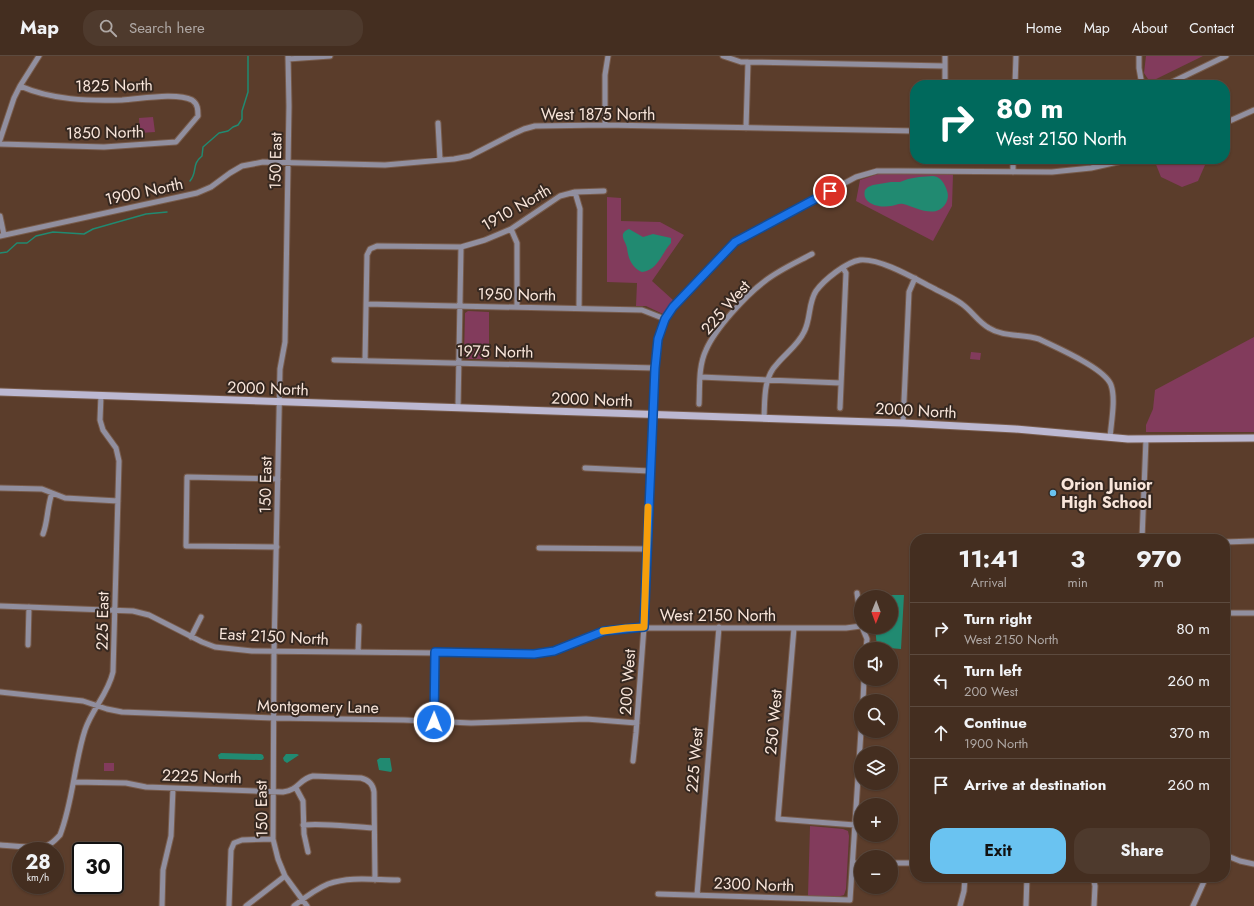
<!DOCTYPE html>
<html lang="en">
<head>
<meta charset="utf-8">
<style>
  :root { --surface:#442e20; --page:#4e3a2d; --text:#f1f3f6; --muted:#afa8a5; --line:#5c4a3e; --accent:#6ac3f1 }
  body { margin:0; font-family:Jost,sans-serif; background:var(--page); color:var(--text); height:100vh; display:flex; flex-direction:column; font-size:15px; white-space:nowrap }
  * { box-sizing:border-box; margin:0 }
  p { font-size:13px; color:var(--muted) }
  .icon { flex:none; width:22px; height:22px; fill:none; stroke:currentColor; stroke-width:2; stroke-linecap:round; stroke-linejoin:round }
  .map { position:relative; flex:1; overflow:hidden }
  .drawer { position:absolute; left:910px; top:478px; width:320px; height:348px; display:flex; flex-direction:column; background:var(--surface); border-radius:16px; box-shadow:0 1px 3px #0004,0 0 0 1px var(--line) }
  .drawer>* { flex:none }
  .hud { position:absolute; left:910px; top:24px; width:320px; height:84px; border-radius:16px; box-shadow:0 1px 3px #0004,0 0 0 1px var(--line); background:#00695c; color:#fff; overflow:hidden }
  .needle { width:26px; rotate:181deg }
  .controls { position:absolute; left:854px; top:534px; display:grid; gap:8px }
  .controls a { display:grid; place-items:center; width:44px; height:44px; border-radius:50%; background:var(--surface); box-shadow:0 1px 3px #0004,0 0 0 1px var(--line); font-size:20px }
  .speed { position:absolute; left:12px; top:786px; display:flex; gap:8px; font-size:20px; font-weight:700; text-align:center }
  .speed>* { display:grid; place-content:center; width:52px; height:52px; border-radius:50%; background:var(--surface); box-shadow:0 1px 3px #0004,0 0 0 1px var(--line); line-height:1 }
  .speed small { font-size:10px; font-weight:400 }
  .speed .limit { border:2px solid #111; border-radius:6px; background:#fff; color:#111 }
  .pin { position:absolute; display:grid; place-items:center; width:34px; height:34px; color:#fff; margin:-17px; border:2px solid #fff; border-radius:50%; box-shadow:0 1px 4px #0007 }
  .me { position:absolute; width:44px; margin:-22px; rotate:1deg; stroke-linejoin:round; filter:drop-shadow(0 0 3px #0008) }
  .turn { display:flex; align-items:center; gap:14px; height:84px; padding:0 20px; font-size:18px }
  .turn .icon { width:52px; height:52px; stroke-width:2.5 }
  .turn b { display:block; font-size:28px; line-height:34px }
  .eta { display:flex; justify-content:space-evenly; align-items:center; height:68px; text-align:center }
  .eta b { font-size:24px; font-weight:700; line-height:28px }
  .primary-button { display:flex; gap:8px; margin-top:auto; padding:8px 20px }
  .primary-button a { flex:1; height:46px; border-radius:16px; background:var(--accent); color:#111; font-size:16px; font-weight:700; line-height:46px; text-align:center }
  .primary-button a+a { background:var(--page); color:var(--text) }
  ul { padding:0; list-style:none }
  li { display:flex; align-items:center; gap:12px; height:52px; padding:0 20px; border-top:1px solid var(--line) }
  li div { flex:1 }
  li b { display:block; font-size:15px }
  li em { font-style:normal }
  header { display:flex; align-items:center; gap:24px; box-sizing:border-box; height:56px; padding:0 20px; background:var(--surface); border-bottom:1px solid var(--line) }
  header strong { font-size:19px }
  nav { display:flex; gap:22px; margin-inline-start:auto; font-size:14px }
  .search { width:280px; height:36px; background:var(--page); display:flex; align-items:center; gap:10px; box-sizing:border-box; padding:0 14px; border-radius:16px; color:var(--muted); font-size:15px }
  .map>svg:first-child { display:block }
  .green { fill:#823b5c }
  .water { fill:#218a71 }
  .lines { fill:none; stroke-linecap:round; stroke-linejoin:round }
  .stream { stroke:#218a71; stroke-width:1.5 }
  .street-casing { stroke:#775b4b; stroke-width:7 }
  .secondary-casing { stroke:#775b4b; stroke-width:9 }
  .street { stroke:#918f9f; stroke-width:5 }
  .secondary { stroke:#bcb8d1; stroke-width:7 }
  .route-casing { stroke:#114b97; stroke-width:10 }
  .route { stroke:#1a73e8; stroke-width:7 }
  .slow { stroke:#f59e0b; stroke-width:7 }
  .poi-dot { fill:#6ac3f1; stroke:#362820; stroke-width:1.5 }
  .labels { text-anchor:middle; stroke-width:4; stroke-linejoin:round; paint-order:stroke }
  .street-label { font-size:16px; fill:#f9e6db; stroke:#362820 }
  .poi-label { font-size:16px; font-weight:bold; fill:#f9e6db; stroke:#362820; text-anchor:start }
</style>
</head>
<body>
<header>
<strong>Map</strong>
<div class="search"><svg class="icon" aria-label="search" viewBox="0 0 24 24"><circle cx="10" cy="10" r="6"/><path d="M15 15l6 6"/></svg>Search here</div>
<nav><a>Home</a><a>Map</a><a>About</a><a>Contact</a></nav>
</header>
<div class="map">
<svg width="1254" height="850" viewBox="0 0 1254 850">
  <rect width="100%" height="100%" fill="#5b3d2b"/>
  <path class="green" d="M1146,0h57l-53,26 -6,-9z
    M153,61l2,15 -15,1 -1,-15z
    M1163,103h39l3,6 -7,16 -16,6 -21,-10 -6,-15z
    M899,117l54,1 -1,32 -19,35 -77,-40 4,-21 18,-6z
    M607,141l14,1v23l39,1 24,13 -32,46 21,19 -10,14 -17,-8h-10l1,-23 -30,-1z
    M468,255l21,1v47h-22l-3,-3 1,-43z
    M1254,281v95h-108v-7l7,-16 2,-19z
    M971,296l10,1 -1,7 -10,-1z
    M104,707h10v8h-10z
    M810,770l33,3 5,2 1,5 -3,53 -2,6 -7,2 -29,-1z"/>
  <path class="water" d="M933,120c7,1 10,5 13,12 2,5 3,9 0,15 -10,17 -30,4 -43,1 -4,-1 -8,2 -12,2 -11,2 -30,-2 -26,-16l3,-3 5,-2 18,-3h9l8,-3 11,-2z
    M629,173l14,8 10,-3 18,4v5c-10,11 -13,27 -29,29 -10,-4 -14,-14 -15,-24 -1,-7 -10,-14 2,-19z
    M870,539h34l-3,54 -24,-2 -2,-20h16v-30h-24z
    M221,697l40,1 2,1 1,3 -2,2h-3l-38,-1h-2l-1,-4z
    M286,698h11l2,1 -12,8 -3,-2 -1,-3z
    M380,702h10l2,12 -1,2 -12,-2 -2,-10z"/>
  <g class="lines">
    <path class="stream" d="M190,125c8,-10 1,-16 12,-25l1,-9 16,-14 9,-2 5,-4 5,-2 4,-6v-8l6,-19v-36
      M0,197l7,-1 10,-9h10l9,-7 17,-4 31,2 9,-5 53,-15 21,-2"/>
    <g class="street-casing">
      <path id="street" d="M288,0l1,50 -4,236 -5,27 -6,282 -1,188 5,20 7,17 22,30
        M723,0l18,6h7l197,4
        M1139,0v12l3,17
        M288,3l42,-3
        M945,29v-29
        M1015,29l1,-29
        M1166,29l60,-29
        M438,67l2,37
        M1225,67l29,-13
        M605,69v-50l3,-19
        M746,72l2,-66
        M0,84l14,-42 6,-12 19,-30
        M0,88l104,3 72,-5 22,-26c0,-6 0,-12 -6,-16 -16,-8 -52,-1 -70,0 -34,1 -70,0 -102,-14
        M1013,116v-13
        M575,136l5,17 -1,99
        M0,160l4,19
        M511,173l6,14v64
        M0,180l197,-43 14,-6 19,-14 12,-7 21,-4 122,3 69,-6 16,-3 43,-22 11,-5 11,-3 70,-1 310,6
        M366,248l276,6 23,9
        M334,304l321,8
        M365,305l2,-106 3,-6 7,-3 84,1 24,-7 26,-11 49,-33 15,-4 29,-1
        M700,321l141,6
        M699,348c1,-17 -1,-37 7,-54 9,-21 40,-55 59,-69 14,-11 32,-19 47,-27
        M458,352l3,-161
        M840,352l6,-135 -3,-5
        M764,362c1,-18 -1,-40 13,-54 9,-11 21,-19 27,-32 7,-13 4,-29 12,-41 8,-11 30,-29 44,-31 21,-2 57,20 75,29 9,5 19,9 27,15 10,7 16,18 27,24 14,9 33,6 50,11 16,8 66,29 72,46 5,14 0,38 -1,53
        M903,367l6,-131 6,-14
        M585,412l65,3
        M0,432l42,1 23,9 53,3
        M43,478c5,-13 4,-27 9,-41
        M1142,483l4,-100
        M1225,486l29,-1
        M277,491l-91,-1 1,-69 91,2
        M539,492l107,1
        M857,537l4,28
        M0,550l133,5 16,4 53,27 13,5 37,4 282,3 20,-3 50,-20 22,-3h220l15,-2
        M1225,557h29
        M862,571l5,12 -1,10
        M794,572l-16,191 77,6
        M191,581l10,-20
        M28,589l1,-38
        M358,596l1,-26
        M0,636l83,9 24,8 15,3 152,6 130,2 67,3 115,-4 51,4
        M863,645l1,-22
        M434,666l1,-70
        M633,705l3,-28 8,-106 11,-259c2,-26 3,-39 18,-61l62,-65 121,-65 21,-6h21l154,1 39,-4 40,-9
        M74,726l52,1 20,4 137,5c16,-2 16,-13 30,-16l48,2c8,2 12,6 13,14l1,88
        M296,732l7,13 1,33 4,18
        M303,769c24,-2 47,2 71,3
        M0,789c13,1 35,4 48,0 5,-2 8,-6 12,-10 13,-33 14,-71 25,-105 7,-21 23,-36 28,-58l6,-211 -3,-13 -13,-18 -3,-10 1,-25
        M1225,799l15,6 14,3
        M853,807h8
        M891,807h24
        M1093,821l2,9 -1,20
        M658,838l192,6 11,-169
        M697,839l22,-268
        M162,850l1,-36 8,-34 2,-48
        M229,850l2,-56 3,-7 8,-3 31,-1
        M246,850l39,-30
        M294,850c10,-8 22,-17 34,-22 22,-8 47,-4 70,-4
        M960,850l4,-15 1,-14
        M1026,850l1,-29
        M1193,850l13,-29"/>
    </g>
    <g class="secondary-casing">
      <path id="secondary" d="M0,336l903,31 112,6 113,10 126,-1"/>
    </g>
    <use href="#street" class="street"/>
    <use href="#secondary" class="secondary"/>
  </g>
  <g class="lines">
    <g class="route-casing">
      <path id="route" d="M434,666l1,-70 99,2 20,-3 50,-20 40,-4 11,-259 3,-29 7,-20 8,-12 62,-65 95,-51"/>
    </g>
    <use href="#route" class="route"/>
    <path class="slow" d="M603,575l23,-3 18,-1 4,-120"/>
  </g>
  <circle class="poi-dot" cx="1053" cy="437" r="4"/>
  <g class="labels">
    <g class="street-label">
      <text transform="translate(114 29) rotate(-1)" y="6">1825 North</text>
      <text x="598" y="64">West 1875 North</text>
      <text transform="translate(105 76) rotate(-1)" y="6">1850 North</text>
      <text transform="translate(275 105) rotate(-89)" y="6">150 East</text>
      <text transform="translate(144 135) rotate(-12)" y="6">1900 North</text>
      <text transform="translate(516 151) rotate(-30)" y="6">1910 North</text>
      <text transform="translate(517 238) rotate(1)" y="6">1950 North</text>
      <text transform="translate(725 251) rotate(-49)" y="6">225 West</text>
      <text transform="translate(495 295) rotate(1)" y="6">1975 North</text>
      <text transform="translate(268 332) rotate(2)" y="6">2000 North</text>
      <text transform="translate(592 343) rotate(2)" y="6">2000 North</text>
      <text transform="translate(916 354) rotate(3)" y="6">2000 North</text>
      <text transform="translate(265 429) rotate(-89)" y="6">150 East</text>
      <text x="718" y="565">West 2150 North</text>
      <text transform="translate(102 565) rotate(-89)" y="6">225 East</text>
      <text transform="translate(274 580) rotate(3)" y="6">East 2150 North</text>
      <text transform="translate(627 626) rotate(-86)" y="6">200 West</text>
      <text transform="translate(318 650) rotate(1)" y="6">Montgomery Lane</text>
      <text transform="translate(773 666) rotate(-85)" y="6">250 West</text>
      <text transform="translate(694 704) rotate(-85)" y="6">225 West</text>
      <text transform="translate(202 720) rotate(2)" y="6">2225 North</text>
      <text transform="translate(261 753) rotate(-91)" y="6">150 East</text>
      <text transform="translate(754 828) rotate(2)" y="6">2300 North</text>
    </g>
    <g class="poi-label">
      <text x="1061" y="434">Orion Junior<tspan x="1061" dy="18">High School</tspan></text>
    </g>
  </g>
</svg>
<div class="controls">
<a><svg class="needle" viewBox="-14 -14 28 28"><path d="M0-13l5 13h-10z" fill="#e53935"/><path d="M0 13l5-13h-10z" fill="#afa8a5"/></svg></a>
<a><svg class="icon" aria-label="sound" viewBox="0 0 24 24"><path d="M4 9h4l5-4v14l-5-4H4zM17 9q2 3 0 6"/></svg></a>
<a><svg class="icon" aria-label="search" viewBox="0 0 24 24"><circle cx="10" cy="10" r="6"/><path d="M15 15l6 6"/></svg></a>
<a><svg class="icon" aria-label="layers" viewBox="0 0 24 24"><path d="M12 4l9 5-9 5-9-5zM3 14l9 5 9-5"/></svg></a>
<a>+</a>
<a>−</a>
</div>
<div class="speed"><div>28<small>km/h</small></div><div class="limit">30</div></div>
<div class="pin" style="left:830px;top:135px;background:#d93025"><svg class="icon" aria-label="arrive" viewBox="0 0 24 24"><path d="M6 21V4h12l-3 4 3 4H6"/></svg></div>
<svg class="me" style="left:434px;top:666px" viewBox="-20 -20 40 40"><circle r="17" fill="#1a73e8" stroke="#fff" stroke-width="3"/><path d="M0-11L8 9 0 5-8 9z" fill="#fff"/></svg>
<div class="hud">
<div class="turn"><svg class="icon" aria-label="right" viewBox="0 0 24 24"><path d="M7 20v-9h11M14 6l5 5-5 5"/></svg><div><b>80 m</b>West 2150 North</div></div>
</div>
<section class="drawer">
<div class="eta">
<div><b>11:41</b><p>Arrival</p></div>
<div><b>3</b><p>min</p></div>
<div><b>970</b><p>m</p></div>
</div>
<ul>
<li><svg class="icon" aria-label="right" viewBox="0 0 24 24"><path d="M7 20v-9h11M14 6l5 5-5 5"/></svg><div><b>Turn right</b><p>West 2150 North</p></div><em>80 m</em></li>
<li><svg class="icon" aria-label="left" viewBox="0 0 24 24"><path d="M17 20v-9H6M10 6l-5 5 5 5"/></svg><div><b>Turn left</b><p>200 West</p></div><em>260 m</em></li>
<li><svg class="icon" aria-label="ahead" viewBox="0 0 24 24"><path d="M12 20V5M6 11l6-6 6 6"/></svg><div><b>Continue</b><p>1900 North</p></div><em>370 m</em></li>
<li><svg class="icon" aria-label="arrive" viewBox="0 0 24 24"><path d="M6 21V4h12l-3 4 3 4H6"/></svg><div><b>Arrive at destination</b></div><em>260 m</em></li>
</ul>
<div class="primary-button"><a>Exit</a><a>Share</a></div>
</section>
</div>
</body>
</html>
